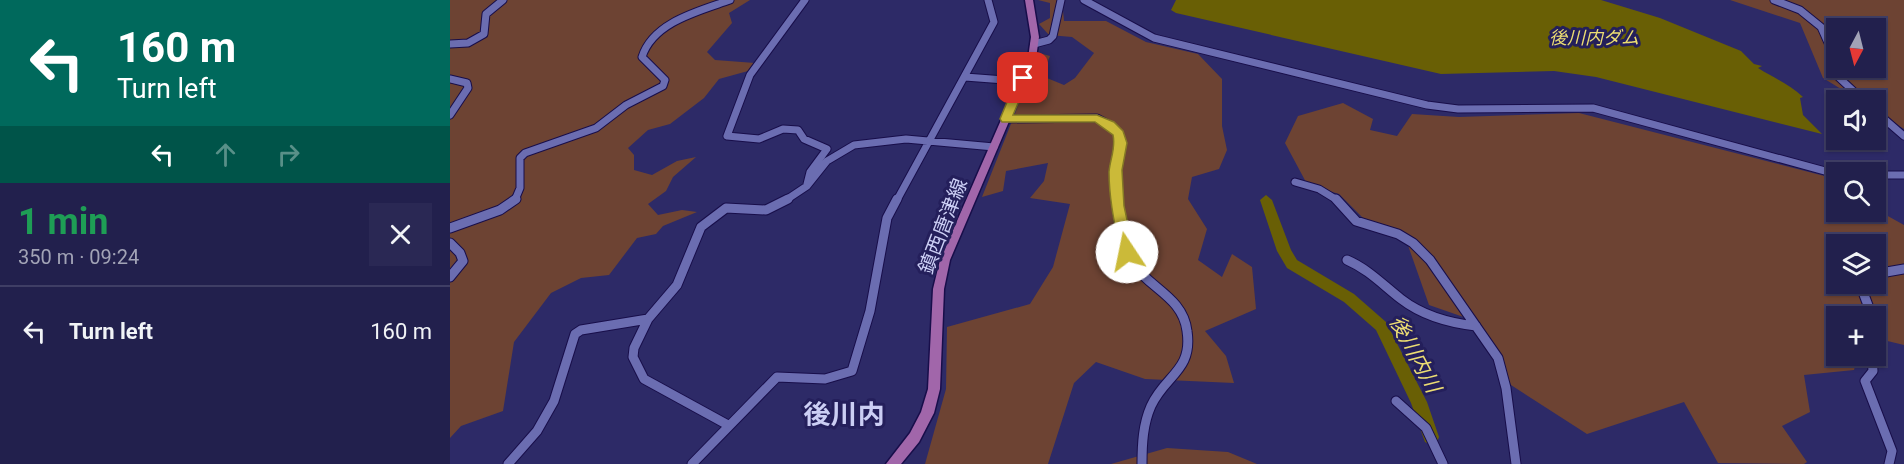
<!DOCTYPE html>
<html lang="en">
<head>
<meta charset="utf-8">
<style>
  :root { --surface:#22204d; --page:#2a2854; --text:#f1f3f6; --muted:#a2a3b6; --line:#3f3e65 }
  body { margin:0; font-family:Roboto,"Noto Sans JP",sans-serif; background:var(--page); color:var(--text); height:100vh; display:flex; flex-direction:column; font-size:22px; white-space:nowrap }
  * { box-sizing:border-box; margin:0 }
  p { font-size:20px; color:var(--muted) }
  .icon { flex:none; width:33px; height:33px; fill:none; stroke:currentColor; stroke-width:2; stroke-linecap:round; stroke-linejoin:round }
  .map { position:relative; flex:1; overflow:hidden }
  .side { display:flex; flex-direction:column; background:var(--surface); width:450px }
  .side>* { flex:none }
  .hud { background:#00695c; color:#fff; overflow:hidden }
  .needle { width:39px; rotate:187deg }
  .buttons { position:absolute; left:1376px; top:18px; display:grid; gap:12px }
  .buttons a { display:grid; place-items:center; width:60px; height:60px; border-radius:0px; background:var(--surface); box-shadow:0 2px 4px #0004,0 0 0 2px var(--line); font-size:30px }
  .pin { position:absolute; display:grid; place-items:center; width:51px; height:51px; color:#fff; margin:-26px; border-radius:12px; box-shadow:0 3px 9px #0006 }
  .me { position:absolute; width:66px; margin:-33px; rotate:349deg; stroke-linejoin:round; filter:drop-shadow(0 0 4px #0008) }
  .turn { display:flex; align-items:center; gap:21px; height:126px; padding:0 18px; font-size:27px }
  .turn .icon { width:78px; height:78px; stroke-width:2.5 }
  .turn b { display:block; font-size:42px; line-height:51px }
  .lanes { display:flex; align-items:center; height:57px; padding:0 18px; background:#0003; justify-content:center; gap:30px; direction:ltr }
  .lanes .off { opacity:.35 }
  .round { display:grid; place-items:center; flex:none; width:63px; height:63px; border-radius:0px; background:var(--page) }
  .summary { display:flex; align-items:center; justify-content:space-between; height:102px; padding:0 18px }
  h1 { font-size:36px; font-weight:700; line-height:45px; color:#1e9e55 }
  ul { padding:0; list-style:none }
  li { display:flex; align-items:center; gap:18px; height:90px; padding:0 18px; border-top:2px solid var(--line) }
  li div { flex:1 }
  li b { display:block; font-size:22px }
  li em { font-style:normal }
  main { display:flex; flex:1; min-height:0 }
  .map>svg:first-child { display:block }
  .green { fill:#6d4333; fill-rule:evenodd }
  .water { fill:#695f05 }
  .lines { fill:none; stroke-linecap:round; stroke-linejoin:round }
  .river { fill:#695f05; fill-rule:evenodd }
  .minor-far1-casing { stroke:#180e4a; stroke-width:9 }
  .minor-casing { stroke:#180e4a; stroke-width:11 }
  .major-casing { stroke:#180e4a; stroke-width:3 }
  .minor-far1 { stroke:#6b6db1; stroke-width:7 }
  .minor { stroke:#6b6db1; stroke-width:9 }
  .major { fill:#a166aa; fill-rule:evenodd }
  .route { fill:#cbba39; stroke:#847925; stroke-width:1.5 }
  .labels { text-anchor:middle; stroke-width:6; stroke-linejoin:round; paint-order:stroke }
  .far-water-label { font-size:18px; font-style:italic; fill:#ecdd73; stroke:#241f5b }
  .street-label { font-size:20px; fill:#cbcef4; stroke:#241f5b }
  .water-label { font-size:21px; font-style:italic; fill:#ecdd73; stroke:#241f5b }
  .near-quarter-label { font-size:27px; font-weight:bold; fill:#cbcef4; stroke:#241f5b }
</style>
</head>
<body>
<main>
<section class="side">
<div class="hud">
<div class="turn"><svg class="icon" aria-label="left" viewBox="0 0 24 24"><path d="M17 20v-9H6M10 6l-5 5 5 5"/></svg><div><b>160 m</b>Turn left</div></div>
<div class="lanes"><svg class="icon" aria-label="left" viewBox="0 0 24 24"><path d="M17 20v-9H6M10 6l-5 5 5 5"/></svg><svg class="icon off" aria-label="ahead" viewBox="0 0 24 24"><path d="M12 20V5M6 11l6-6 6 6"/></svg><svg class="icon off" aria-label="right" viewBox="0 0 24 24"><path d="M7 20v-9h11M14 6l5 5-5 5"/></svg></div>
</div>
<div class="summary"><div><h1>1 min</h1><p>350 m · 09:24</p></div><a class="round"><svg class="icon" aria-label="close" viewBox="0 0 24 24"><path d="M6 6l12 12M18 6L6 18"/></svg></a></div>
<ul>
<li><svg class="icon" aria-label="left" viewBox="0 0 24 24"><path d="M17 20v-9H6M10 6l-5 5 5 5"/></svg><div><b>Turn left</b></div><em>160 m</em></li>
</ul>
</section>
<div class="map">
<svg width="1454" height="464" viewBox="0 0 1454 464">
  <rect width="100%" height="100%" fill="#2d2a67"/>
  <path class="green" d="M0,0h300l-21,13 3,10 -25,29 8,8 40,3 -7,8 -29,8 -15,19 -34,26 -22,6 -20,18 6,7v15l18,5 25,-14 19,-4 -23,20 -7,14 -18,13 10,11 24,-5 15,2 -34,14 -7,8 -19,4 -28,37 -28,3 -30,15 -37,49 -11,69 -42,15 -11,12z
    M588,0h24l2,21h42l40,21 52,12 24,25v47l5,24 -8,19 -27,8 -4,22 19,30 -9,31 24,17 10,-23 20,13 4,42 -51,22 21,25 8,27 -89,-4 -49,-17 -22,21 -26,81h-123l21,-75 1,-62 83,-23 23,-37 17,-63 -40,-6 14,-17 4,-18 -42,8 -3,20 -21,6 57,-144 11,3 -8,20 22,9 11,-7 19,-25 -22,-16 -23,-2 -10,-11 11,-6v-15z
    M1280,0h174v129l-29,-18v-11h-16l-36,-22 -23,-55zM1386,28h39v40h-39z
    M893,103l30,16 -3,11 27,6 15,-22 47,3 120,-4 257,66v33h39v-23l8,2 3,24 18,10v120l-29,-7v-22h-39v40h22l-4,14 -50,5 6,37 -28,14 25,36 -3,2 -86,-1 -34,-61 -97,32 -76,-49 -36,-64 -46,-16 -25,-71 -40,-15 -25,-25 -32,-10 -22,-41 13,-27zM1386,244h39v40h-39z
    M717,448l61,4 29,12h-146z"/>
  <path class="water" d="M726,0h425l59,18 81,33 13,13 8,2 -4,2c16,10 31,16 45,29l-3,1 3,17 19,19 -226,-57 -42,-6 -113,3 -265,-61 -5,-3z"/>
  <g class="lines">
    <path class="river" d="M816,195l6,5 19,50 6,10 57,34 32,28 41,80 12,35 -2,5 -6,3 -6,-3 -14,-39 -35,-73 -32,-28 -57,-34 -10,-17 -17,-51z"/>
    <g class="minor-far1-casing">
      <path id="minor-far1" d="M355,0l-55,75 -23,61 32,3 24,-10 15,1 6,9 23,10 -17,23 -3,12
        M634,0l70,38 273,67 31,4 135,-1 243,66
        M1324,0l26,10 21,17 8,18 4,27 30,28
        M0,44l18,-1 16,-9 2,-20 17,-14
        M584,44l15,-4 4,-4 8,-36
        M515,77l53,4
        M0,79l17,4 1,5 -18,27
        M1425,111l29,25
        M556,119l91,-1 15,8 7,8 2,9 -5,27v30
        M1425,175h29
        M845,182l24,7 18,11
        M65,200l5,-12v-30l5,-5 71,-25 30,-23 37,-19 2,-6 -23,-23c11,-35 57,-46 88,-57
        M336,200l21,-14 20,-25 27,-16 52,-6 88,8
        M447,200l97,-178 -6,-22"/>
    </g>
    <g class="minor-casing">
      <path id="minor" d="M666,199c3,21 5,48 18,66 17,24 49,33 53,66 6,40 -22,44 -36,75 -8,18 -9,38 -9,58
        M886,199l20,22 42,13 15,9 17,17 68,98 8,30 10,76
        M0,228l50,-18 16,-11
        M0,243l10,10 3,8 -13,16
        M897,260c21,9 36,25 54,39 22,17 48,24 75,27
        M1425,274l29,-5
        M1410,284l12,32
        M1422,356l1,15 -8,10 27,70 -3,13
        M946,401l30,27 17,36
        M278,425l-84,-46 -11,-22 1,-9 14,-29 29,-34 24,-58 25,-19 40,2 22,-11
        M58,464l29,-33 17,-30 21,-67 6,-4 67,-11
        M242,464l85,-87 48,2 27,-8 18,-60 17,-93 10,-19"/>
    </g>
    <g class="major-casing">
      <path id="major" d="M575,0h8l6,37 -3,21 -86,202 -6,29 -4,100 -6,24 -15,29 -18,22h-15l24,-31 11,-21 7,-23 5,-100 7,-29 88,-202 3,-21z"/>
    </g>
    <use href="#minor-far1" class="minor-far1"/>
    <use href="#minor" class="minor"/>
    <use href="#major" class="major"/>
  </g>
  <path class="route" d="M573,75l6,3 -16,37h84l17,7 9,9 4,12 -5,27 2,36 10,46 -2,4 -5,2 -7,-6c-5,-26 -11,-53 -11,-80 1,-13 7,-24 4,-37l-18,-13h-93l-2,-3 17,-41z"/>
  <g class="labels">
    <g class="far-water-label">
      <text x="1144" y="44">後川内ダム</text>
    </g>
    <g class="street-label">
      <text transform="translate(493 226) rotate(-69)" y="7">鎮西唐津線</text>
    </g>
    <g class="water-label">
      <text transform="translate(965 354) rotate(62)" y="7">後川内川</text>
    </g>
    <g class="near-quarter-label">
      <text x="394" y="424">後川内</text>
    </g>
  </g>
</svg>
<div class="buttons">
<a><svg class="needle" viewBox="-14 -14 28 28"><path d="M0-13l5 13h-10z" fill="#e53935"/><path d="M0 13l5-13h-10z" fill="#a2a3b6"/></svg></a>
<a><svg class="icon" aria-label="sound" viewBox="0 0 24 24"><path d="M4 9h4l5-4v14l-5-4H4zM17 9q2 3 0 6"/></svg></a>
<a><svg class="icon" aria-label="search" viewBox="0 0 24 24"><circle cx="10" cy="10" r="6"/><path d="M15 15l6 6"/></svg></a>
<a><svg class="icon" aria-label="layers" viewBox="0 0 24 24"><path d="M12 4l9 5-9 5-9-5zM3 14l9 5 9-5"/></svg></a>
<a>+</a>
</div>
<div class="pin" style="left:573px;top:78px;background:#d93025"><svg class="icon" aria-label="arrive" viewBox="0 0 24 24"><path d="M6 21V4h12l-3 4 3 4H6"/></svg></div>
<svg class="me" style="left:677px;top:252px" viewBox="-20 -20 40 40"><circle r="19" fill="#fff"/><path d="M0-13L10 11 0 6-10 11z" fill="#cbba39"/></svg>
</div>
</main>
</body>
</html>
